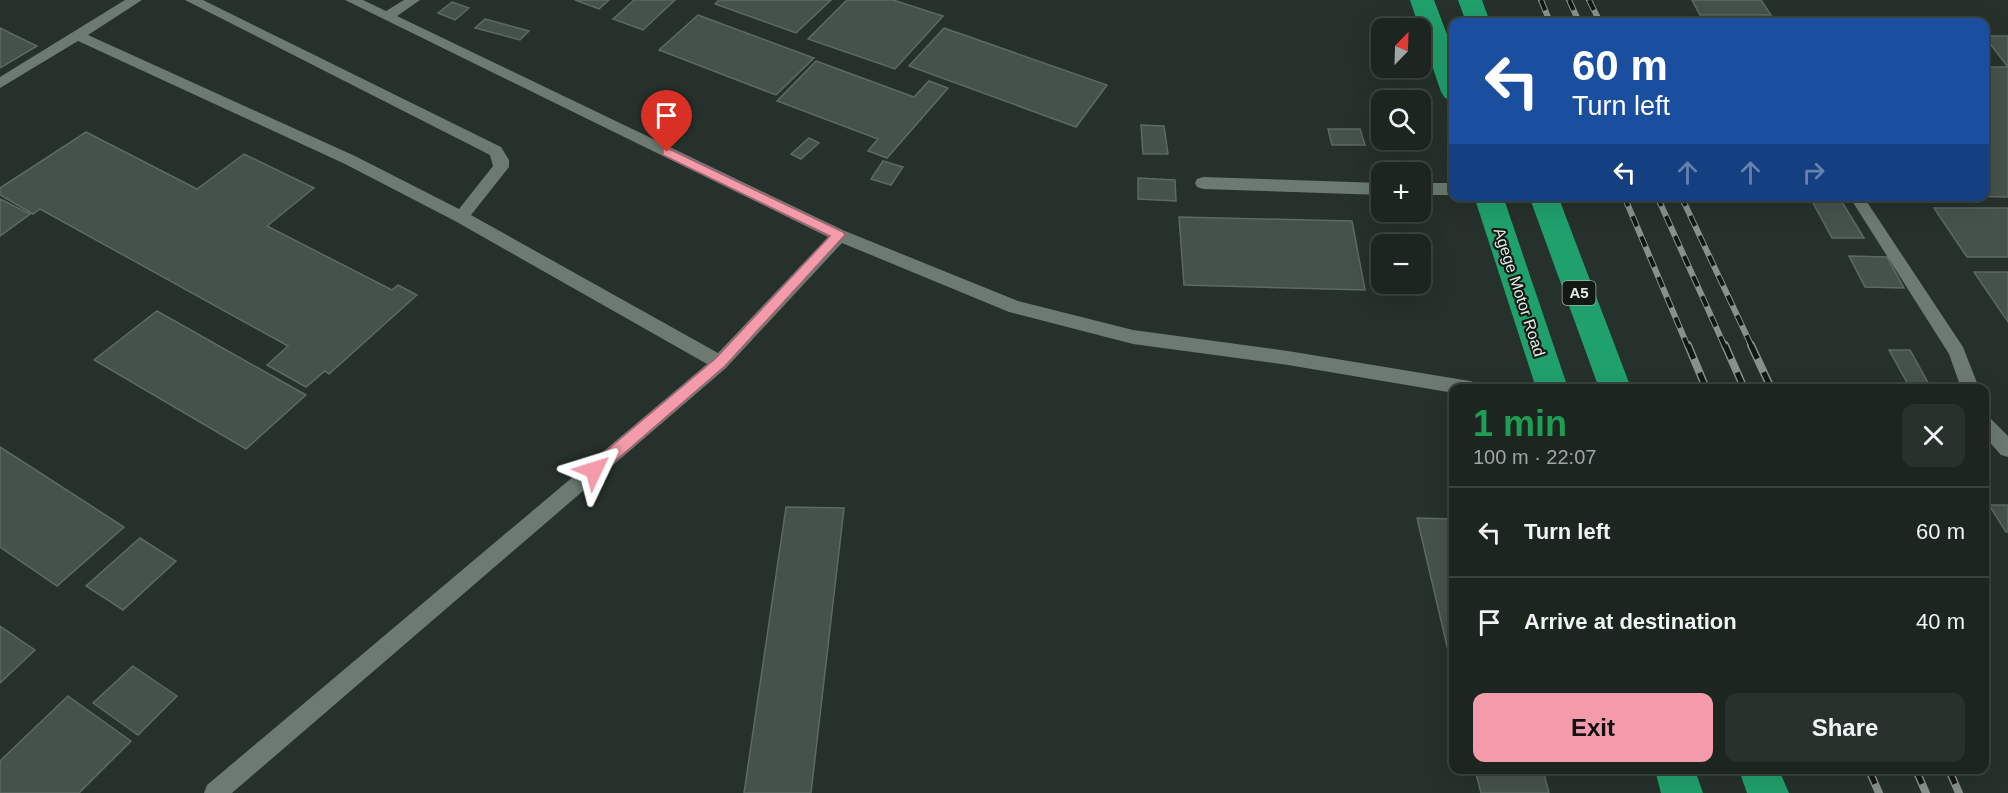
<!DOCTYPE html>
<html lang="en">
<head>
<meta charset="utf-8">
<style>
  :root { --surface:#1c2520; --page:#29312d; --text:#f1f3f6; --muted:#a0a5a5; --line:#3a423e; --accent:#f39aab }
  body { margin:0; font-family:Arial,sans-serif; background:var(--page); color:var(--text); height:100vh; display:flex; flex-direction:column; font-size:22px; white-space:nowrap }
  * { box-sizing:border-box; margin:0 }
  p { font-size:20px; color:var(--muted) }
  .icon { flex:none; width:33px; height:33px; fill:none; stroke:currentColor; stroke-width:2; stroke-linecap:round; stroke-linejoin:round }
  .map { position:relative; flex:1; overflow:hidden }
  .drawer { position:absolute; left:1449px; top:384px; width:540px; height:390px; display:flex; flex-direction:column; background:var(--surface); border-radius:12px; box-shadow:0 6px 24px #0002,0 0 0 2px var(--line) }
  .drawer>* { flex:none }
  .hud { position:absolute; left:1449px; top:18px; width:540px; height:183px; border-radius:12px; box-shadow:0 6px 24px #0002,0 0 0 2px var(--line); background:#1a4fa0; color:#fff; overflow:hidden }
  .needle { width:39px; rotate:23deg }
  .tools { position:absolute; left:1371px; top:18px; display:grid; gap:12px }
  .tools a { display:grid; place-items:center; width:60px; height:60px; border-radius:12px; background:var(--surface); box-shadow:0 6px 24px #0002,0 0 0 2px var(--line); font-size:30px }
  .pin { position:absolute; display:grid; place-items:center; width:51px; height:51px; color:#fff; margin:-62px -26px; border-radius:50% 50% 50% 0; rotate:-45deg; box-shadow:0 0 6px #0007 }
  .pin .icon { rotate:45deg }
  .me { position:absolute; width:66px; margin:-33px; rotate:49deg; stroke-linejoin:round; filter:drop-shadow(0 0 4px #0008) }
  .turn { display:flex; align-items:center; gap:21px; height:126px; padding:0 24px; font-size:27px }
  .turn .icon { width:78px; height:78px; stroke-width:2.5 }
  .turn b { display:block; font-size:42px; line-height:51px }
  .lanes { display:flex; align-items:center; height:57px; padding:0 24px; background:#0003; justify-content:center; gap:30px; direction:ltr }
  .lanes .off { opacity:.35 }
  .round { display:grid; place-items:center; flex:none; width:63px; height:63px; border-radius:12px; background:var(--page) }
  .summary { display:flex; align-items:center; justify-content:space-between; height:102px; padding:0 24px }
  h1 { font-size:36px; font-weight:600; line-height:45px; color:#1e9e55 }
  .button { display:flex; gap:12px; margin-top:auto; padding:12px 24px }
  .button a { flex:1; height:69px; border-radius:12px; background:var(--accent); color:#111; font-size:24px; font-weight:600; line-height:69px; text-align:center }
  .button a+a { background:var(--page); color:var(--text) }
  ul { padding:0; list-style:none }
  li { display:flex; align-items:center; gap:18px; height:90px; padding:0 24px; border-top:2px solid var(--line) }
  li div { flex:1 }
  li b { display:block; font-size:22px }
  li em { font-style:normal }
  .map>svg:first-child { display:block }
  .building { fill:#45524a; stroke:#5c6a61; stroke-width:1.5 }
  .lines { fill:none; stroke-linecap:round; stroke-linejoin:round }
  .service { fill:#6c7a71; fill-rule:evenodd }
  .trunk { fill:#20a06c; fill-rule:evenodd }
  .rail-far1-casing { stroke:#88928c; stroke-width:6 }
  .rail-casing { stroke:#88928c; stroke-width:8 }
  .rail-far1 { stroke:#121814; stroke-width:4; stroke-dasharray:11; stroke-linecap:butt }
  .rail { stroke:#121814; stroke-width:5; stroke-dasharray:15; stroke-linecap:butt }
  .route { fill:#f39aab; stroke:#9e646f; stroke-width:1.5 }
  .labels { text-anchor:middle; stroke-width:4.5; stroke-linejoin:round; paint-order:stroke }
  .shield { fill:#121814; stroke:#a5aca7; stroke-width:1.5 }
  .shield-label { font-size:15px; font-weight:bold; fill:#e4ece6 }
  .street-label { font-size:16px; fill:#e4ece6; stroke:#121814 }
</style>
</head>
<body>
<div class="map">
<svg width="2008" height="793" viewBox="0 0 2008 793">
  <rect width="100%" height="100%" fill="#25312a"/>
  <path class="building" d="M575,0h34l-10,9z
    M634,0h41l-32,30 -30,-11z
    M719,0h112l-35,33 -81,-29z
    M847,0h46l50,16 -48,53 -87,-30z
    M1692,0h69l10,15h-71z
    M452,2l17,6 -14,12 -17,-7z
    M698,15l116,43 -38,37 -117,-45z
    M485,19l44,12 -9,9 -45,-12z
    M1912,19l49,3h-47z
    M0,28l12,6 25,12 -37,22z
    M944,28l163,57 -31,42 -167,-61z
    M1984,36h24v31z
    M816,61l98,36 15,-16 19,7 -61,70 -19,-7 10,-12 -101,-38z
    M1984,67h24v130l-42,-1h18z
    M1141,125l23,1 4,28h-25z
    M1328,129h32l5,16h-33z
    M86,132l111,57 47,-35 70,34 -47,38 125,64 6,-5 19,10 -88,79 -4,-3 -19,16 -39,-22 21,-19 -248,-137 -7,5 -33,-19v-7z
    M809,138l10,5 -18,16 -10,-5z
    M883,161l20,6 -12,18 -20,-6z
    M1138,178l37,2 1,21 -38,-2z
    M0,199l30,15 -30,22z
    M1812,201l30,1 22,36h-32z
    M1934,208h74v49h-41z
    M1179,217l173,4 13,69 -181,-5z
    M1849,256l38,1 17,31 -39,-1z
    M1974,272h34v50z
    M157,311l149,84 -60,54 -152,-89z
    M1889,350h21l21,38h-21z
    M0,447l124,80 -67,59 -57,-39z
    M1989,505h19v27h-2z
    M786,507l58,1 -33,285h-67z
    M1417,518l37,1v157z
    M140,538l36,23 -53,49 -37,-24z
    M0,626l35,24 -35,33z
    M133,666l44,30 -39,39 -45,-32z
    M68,696l63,45 -52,52h-79v-32z
    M1475,770h68l6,23h-68z"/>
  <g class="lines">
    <path class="service" d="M125,0h17l-54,35 267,121 104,53 34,-43 -3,-11 -305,-155h18l298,147 8,13v7l-38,48 247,138 110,-116 -483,-237h18l23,11 18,-11h16l-23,16 448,215 173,70 115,29 155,21 182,30 6,2 3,5h-25v5l-166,-28 -155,-21 -124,-32 -167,-69 -116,125 -494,425h-28l3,-8 500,-421 -252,-143 -110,-57 -267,-123 -78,47v-11z
      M1203,177l179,6v12l-179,-6 -6,-2 -2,-4 2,-4z
      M1420,183h34v12h-34z
      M1849,196h14l100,151 16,41h-18l-12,-34z
      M1984,416l6,2 18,18v21l-7,-2 -17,-19z"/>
    <path class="trunk" d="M1410,0h24l20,53v48l-9,-3 -4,-6z
      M1458,0h24l8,22h-24z
      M1474,196h29l65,192h-32z
      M1529,196h29l73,192h-32z
      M1655,770h40l8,23h-42z
      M1739,770h40l10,23h-42z"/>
    <g class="rail-far1-casing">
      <path id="rail-far1" d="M1541,0l9,22
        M1569,0l10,22
        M1589,0l11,22
        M1624,196l64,151
        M1657,196l68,151
        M1681,196l71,151"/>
    </g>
    <g class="rail-casing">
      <path id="rail" d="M1688,345l18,43
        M1725,345l19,43
        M1751,345l20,43
        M1869,770l10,23
        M1916,770l10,23
        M1949,770l10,23"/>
    </g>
    <use href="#rail-far1" class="rail-far1"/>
    <use href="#rail" class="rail"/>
  </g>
  <path class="route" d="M667,148l176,84 2,3 -120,131 -126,109h-11l-2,-5 2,-4 127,-107 115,-123 -167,-81v-6z"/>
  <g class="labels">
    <rect class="shield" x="1562.5" y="281" width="33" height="24" rx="4.5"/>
    <g class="shield-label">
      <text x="1579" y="298">A5</text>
    </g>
    <g class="street-label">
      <text transform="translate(1520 292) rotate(72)" y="6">Agege Motor Road</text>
    </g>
  </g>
</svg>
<div class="tools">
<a><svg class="needle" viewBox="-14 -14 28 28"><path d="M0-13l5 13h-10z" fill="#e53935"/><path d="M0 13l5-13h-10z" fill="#a0a5a5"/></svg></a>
<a><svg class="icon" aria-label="search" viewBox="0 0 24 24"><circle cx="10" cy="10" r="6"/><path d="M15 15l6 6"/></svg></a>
<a>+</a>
<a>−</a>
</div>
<div class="pin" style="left:667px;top:152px;background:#d93025"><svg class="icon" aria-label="arrive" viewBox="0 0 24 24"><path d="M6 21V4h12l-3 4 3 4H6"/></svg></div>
<svg class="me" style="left:594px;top:470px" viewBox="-20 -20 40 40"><path d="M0-17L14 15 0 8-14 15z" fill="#f39aab" stroke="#fff" stroke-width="4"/></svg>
<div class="hud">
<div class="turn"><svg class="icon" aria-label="left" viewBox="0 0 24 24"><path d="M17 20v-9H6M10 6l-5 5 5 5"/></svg><div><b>60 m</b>Turn left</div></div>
<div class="lanes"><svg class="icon" aria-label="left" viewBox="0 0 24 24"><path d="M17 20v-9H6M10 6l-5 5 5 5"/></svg><svg class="icon off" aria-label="ahead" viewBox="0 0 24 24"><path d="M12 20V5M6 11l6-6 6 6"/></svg><svg class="icon off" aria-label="ahead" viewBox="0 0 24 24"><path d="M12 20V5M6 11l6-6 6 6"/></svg><svg class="icon off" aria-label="right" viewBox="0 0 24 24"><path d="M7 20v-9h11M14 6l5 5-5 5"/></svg></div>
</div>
<section class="drawer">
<div class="summary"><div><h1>1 min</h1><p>100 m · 22:07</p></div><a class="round"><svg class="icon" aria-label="close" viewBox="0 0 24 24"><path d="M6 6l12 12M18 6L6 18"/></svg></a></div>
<ul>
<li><svg class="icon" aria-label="left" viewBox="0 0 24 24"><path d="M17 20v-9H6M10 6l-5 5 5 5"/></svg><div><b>Turn left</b></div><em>60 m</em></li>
<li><svg class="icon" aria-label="arrive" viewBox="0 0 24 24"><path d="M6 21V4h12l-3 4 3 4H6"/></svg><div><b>Arrive at destination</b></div><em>40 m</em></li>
</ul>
<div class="button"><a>Exit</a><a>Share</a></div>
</section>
</div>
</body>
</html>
